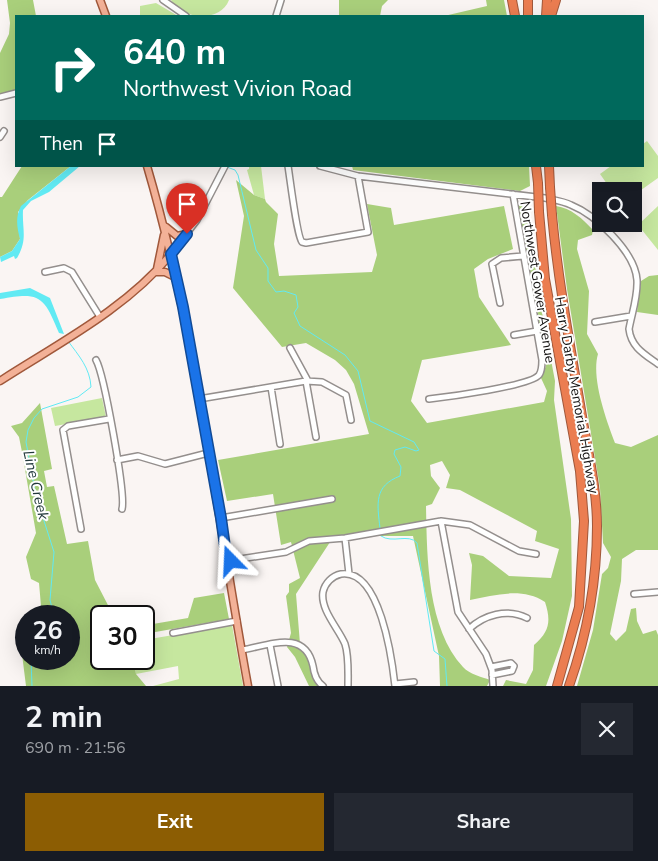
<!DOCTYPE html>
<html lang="en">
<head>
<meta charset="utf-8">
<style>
  :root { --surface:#171b24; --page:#242831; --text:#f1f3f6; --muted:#9ea1a6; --accent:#8c5d03 }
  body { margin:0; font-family:"Nunito Sans",sans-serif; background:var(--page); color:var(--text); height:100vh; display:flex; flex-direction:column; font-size:19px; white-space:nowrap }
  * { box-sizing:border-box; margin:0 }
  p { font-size:16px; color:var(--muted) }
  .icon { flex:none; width:28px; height:28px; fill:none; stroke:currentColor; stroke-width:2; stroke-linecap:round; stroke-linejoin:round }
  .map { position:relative; height:686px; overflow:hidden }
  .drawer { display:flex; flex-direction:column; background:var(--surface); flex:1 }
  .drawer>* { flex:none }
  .hud { position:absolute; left:15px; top:15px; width:629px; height:152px; border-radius:0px; box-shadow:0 5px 20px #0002; background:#00695c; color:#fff; overflow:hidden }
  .controls { position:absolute; left:592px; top:182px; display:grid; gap:10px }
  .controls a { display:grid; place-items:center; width:50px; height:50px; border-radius:0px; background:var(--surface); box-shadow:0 5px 20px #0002; font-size:25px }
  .speed { position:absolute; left:15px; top:605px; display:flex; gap:10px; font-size:25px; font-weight:700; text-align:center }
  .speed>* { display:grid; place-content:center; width:65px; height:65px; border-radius:50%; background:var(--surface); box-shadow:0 5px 20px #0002; line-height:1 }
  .speed small { font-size:12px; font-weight:400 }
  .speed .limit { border:2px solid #111; border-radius:8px; background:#fff; color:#111 }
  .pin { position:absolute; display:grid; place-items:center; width:42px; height:42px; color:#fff; margin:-51px -21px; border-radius:50% 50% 50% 0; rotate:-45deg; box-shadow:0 0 5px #0007 }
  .pin .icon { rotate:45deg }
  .me { position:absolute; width:55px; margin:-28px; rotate:339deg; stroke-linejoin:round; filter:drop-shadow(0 0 4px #0008) }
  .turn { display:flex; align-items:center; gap:18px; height:105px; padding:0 25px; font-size:22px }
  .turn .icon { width:65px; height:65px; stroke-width:2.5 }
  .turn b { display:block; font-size:35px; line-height:42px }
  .then { display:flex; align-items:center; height:48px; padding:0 25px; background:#0003; gap:10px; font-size:19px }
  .round { display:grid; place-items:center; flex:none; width:52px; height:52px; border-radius:0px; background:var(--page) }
  .overview { display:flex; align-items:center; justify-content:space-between; height:85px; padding:0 25px }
  h1 { font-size:30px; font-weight:700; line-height:38px }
  .cta { display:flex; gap:10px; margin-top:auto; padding:10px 25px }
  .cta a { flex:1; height:58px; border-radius:0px; background:var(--accent); color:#fff; font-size:20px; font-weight:700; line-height:58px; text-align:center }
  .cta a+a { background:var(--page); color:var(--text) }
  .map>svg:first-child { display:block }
  .green { fill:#c6e79f }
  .forest { fill:#a9cf7b }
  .water { fill:#61eaf3 }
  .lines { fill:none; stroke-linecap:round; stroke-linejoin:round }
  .stream { stroke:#61eaf3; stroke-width:1 }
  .minor-casing { stroke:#948f8d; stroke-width:8 }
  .major-casing { stroke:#a0583b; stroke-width:9 }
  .highway-casing { stroke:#a0583b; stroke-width:10 }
  .minor { stroke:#fff; stroke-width:5 }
  .major { stroke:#f3b197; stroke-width:6 }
  .highway { stroke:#eb7d51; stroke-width:8 }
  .highway-bridge-casing { stroke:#a0583b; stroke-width:10; stroke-linecap:butt }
  .highway-bridge { stroke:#eb7d51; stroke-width:8 }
  .route-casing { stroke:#114b97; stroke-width:12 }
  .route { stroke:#1a73e8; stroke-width:9 }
  .labels { text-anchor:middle; stroke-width:4; stroke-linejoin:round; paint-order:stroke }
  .street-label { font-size:14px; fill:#151312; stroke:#fff }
  .water-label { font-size:15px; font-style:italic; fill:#22393b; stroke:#fff }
</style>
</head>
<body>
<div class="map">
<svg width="658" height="686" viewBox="0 0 658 686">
  <rect width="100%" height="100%" fill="#faf5f3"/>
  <path class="green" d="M171,0h58c-9,24 -49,19 -58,0z
    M156,3l22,13h-38v-10z
    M647,141l11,15v22l-24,17v-4h-22l-12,-17 11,-8h31l1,-22z
    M249,166h12l4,33 -11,-4 -7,-25 2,-1z
    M658,206v44l-20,-25z
    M102,398l4,19 -51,9 -4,-18z
    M232,625l11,61h-90l26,-7 -1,-13 -42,8 -3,-15h11v-19z"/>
  <path class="forest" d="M7,0h26l3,16h-20v75l-16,3v-41l9,-19 1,-11z
    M339,0h49l-6,6 -2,10h-41z
    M486,0h18l3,16h-63l43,-10z
    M22,166h49l-43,34 -10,12 2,27 -8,12 -12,6v-60h2z
    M352,166h177l1,20 -10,5 -167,-21z
    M236,180l18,15 11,4 1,3 12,12 -4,30 5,32 93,-4 5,-17 -10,-51 24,4 3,17 110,-19 9,43 -25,10 -14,10 5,28 32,48 -89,15 -11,41 16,22 117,-21 3,-11 -6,-13 5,-12 -29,-162 11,4 13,99 14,74 -1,19 17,119 1,77 -10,45 -16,45h-43l3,-6 20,4 7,-14 1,-25c16,-14 17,-24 11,-43 -23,-15 -50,-7 -75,-2l2,-35 -3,-12 14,3 26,20 42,2 8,-29 -24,-8 2,-10 -77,-41 -14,-2 4,-13 -8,-14 -12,4 1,11 9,12 -8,16 -6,2c1,51 1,122 37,161 6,7 19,10 27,13l-3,6h-47l-1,-30 -26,-120h-53l-28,3 -36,55 4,50 5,3 15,39h-11l-14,-29 -8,-10 4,-14 -5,-37 3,-4v-8l11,-6 -9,-36 -10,3 -8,-51 -46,7 -9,-41 151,-26 -15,-50 -8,-14 -11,-10 -29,-17 -24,4 -49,-59 11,-72z
    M556,206c15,2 27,13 37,24l-1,5 -14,5 -1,9 12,42 -2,43 11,20c-7,24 8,65 17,89l16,4 27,-12v115h-22l-14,9 -1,22 -11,53 6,7 10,-10 5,-22 5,-1 1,13 6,13 13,-4 2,5v51h-81l16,-56 9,-56 6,-6 3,-11 -8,-14 -3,-55 -33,-199z
    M658,275v40l-21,-3 4,-31 8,-5z
    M40,403l12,66 -8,2 3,16 7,-1 13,58 21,-3 7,39 16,31 29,-5 13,18 35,-6 6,-20 30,-5 5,26 -85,15v-18h-43v43h32l3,15 10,12h-120l-7,-56 7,-11v40h43v-43h-41l13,-10 -2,-23 -8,-4 -5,-22 10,-24 -14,-81 -3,-15 -8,-11 11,-3z"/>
  <path class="water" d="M71,166h9l-31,26 -18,9 -8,9c-1,20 5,29 -6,48l-2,1 -1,-3 -13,6 -1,-5 12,-6 8,-12c-3,-11 -5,-22 1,-33z
    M30,288l20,10 14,36 -5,-1c-15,-36 -18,-42 -59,-34v-6z"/>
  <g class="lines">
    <path class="stream" d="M227,167l8,3 3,5 18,75 12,18v13l8,11 8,-1 12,4 2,12 -4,6 6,13 45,29 13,16 12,50 44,21 5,8 -3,1 -11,-4 -10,3 -1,4 7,13 -1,9c-26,10 -23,27 -20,52
      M381,536c11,8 28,-3 36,7l17,108 11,8 2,27
      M54,616l-4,-16 4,-48 -18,-56 -10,-54 2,-12 6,-12 8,-9 36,-12 13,-10c-1,-19 -12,-31 -23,-46
      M31,659l1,27"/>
    <g class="minor-casing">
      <path id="minor" d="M163,0l23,16
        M276,16l5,-16
        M0,97l16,-4
        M0,137l4,-6
        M288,166c2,12 9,71 14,76l4,1 62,-11 -10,-56
        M320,166l38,10 187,22c9,2 18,3 26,7 25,10 64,47 66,75 1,16 -5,33 -8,49 2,18 15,25 29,35
        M171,254l26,-34 28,-54
        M45,272l19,-4 8,4 28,45
        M500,303l-8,-39 9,-6 22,-2
        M595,322l36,-6
        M514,335l23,-4
        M290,348l18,33
        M96,360c8,14 30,135 26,149
        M306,381l10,56
        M271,387l9,57
        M199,399l107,-18 16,1 24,13 5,25
        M429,399c18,-2 101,-13 110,-24 3,-4 3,-10 3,-15l-29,-166
        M117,460l21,-4 27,8 43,-11
        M221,518l111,-19
        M441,521l17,91 28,42 6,16 1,16
        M81,529l-18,-99 5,-4 41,-7
        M345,538l4,36
        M227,561l59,-9 23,-11 36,-3 96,-17 29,4 49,26 17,3
        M634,594l24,-2
        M469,629c15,-14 38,-21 58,-11
        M173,633l64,-12
        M270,645l8,41
        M242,650c28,-5 63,-21 71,16 1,8 3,15 10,20
        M491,667l20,-4 3,3 -2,5 -20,4
        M395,684l19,-2
        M348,686c0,-12 1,-30 -3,-42 -6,-15 -25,-34 -22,-52 2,-9 9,-16 18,-18 39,-6 51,85 54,112"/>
    </g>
    <g class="major-casing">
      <path id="major" d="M100,0l6,16
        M147,166c50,170 69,346 101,520
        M166,227l11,9 10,-2
        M157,269l7,-34
        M155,272h10l12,6
        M0,381c59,-38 126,-72 171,-127"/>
    </g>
    <g class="highway-casing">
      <path id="highway" d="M512,0l3,16
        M528,16v-16
        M546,16l1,-16
        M551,16l5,-16
        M536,166l2,17
        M549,166l1,21
        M539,212l6,67 35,192 4,50 -5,86 -22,79
        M552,215c6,65 18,130 29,195 6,38 16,77 16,116 0,54 -10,109 -28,160"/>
    </g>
    <use href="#minor" class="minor"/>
    <use href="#major" class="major"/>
    <use href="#highway" class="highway"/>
    <g class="highway-bridge-casing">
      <path id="highway-bridge" d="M538,183l1,29
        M550,187l2,28"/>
    </g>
    <use href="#highway-bridge" class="highway-bridge"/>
  </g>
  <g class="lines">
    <g class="route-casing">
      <path id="route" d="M187,234l-16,20 12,53 38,211 6,43h4"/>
    </g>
    <use href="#route" class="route"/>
  </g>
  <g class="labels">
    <g class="street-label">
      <text transform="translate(538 282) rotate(81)" y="5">Northwest Gower Avenue</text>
      <text transform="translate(577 395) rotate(80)" y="5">Harry Darby Memorial Highway</text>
    </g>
    <g class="water-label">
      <text transform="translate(36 485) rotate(77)" y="5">Line Creek</text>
    </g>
  </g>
</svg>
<div class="controls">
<a><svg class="icon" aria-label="search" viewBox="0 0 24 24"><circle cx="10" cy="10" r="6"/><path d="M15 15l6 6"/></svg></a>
</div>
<div class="speed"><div>26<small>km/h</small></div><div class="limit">30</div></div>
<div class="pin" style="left:187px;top:234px;background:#d93025"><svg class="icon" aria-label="arrive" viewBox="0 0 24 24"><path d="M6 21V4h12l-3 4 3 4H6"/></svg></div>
<svg class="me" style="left:231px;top:561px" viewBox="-20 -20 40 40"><path d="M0-17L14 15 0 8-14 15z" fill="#1a73e8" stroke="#fff" stroke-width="4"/></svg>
<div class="hud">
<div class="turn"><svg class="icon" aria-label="right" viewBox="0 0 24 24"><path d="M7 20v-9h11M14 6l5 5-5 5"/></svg><div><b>640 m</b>Northwest Vivion Road</div></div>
<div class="then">Then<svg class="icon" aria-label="arrive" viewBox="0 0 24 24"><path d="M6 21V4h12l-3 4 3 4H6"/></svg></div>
</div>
</div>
<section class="drawer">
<div class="overview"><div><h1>2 min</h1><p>690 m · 21:56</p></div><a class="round"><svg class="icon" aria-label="close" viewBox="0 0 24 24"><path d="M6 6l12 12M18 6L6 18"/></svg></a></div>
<div class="cta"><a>Exit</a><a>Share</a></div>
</section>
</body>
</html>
